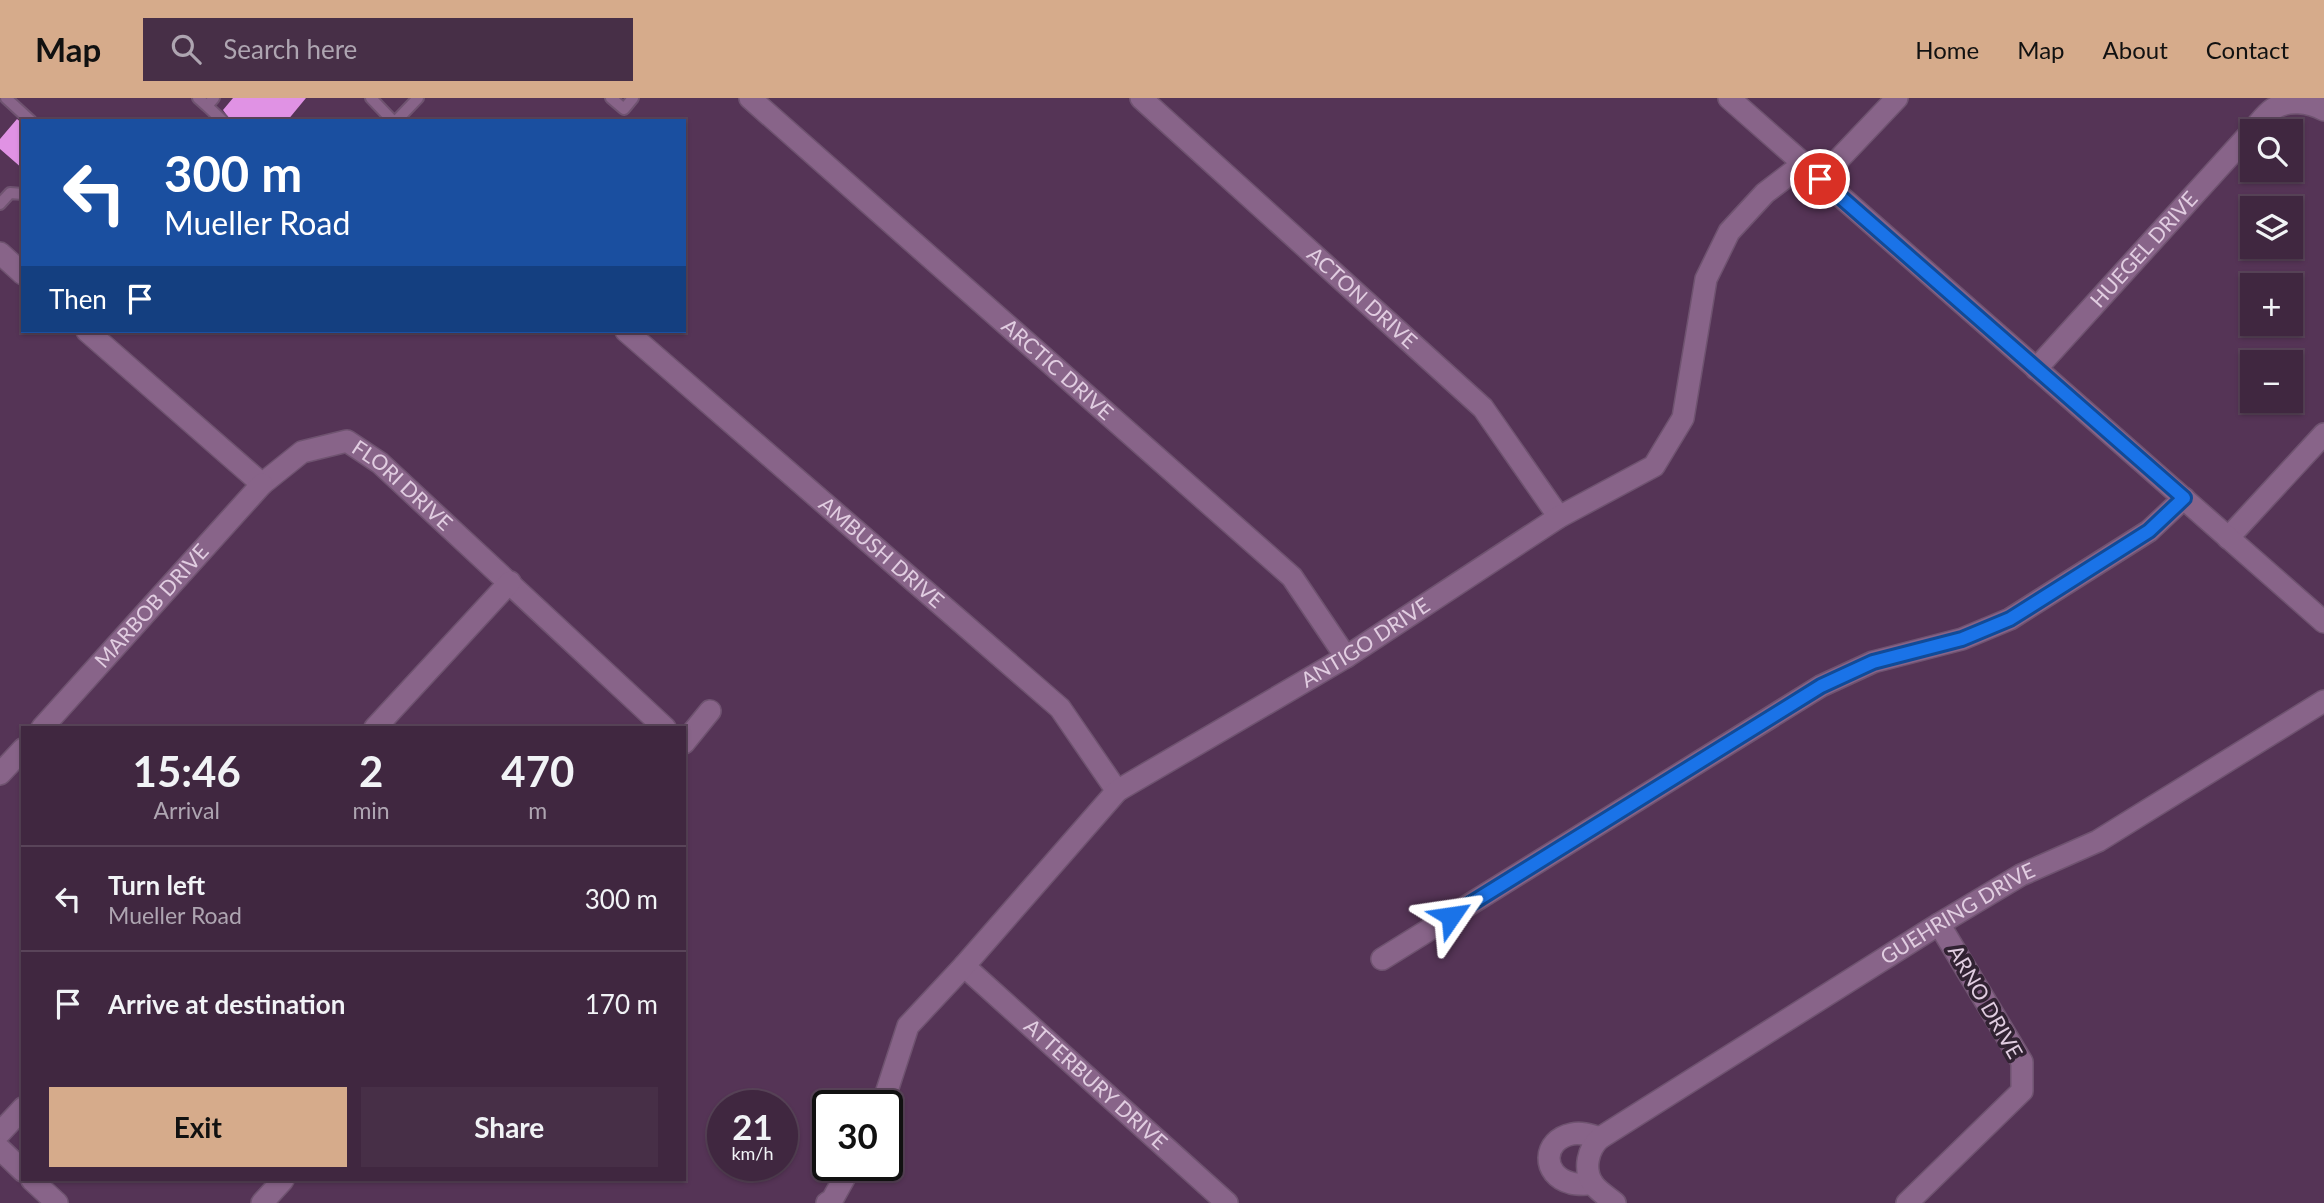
<!DOCTYPE html>
<html lang="en">
<head>
<meta charset="utf-8">
<style>
  :root { --surface:#402740; --page:#472f47; --text:#f1f3f6; --muted:#aea5b1; --line:#594459; --accent:#d6ab8b }
  body { margin:0; font-family:Lato,sans-serif; background:var(--page); color:var(--text); height:100vh; display:flex; flex-direction:column; font-size:26px; white-space:nowrap }
  * { box-sizing:border-box; margin:0 }
  p { font-size:23px; color:var(--muted) }
  .icon { flex:none; width:38px; height:38px; fill:none; stroke:currentColor; stroke-width:2; stroke-linecap:round; stroke-linejoin:round }
  .map { position:relative; flex:1; overflow:hidden }
  .drawer { position:absolute; left:21px; top:628px; width:665px; height:455px; display:flex; flex-direction:column; background:var(--surface); border-radius:0px; box-shadow:0 2px 5px #0004,0 0 0 2px var(--line) }
  .drawer>* { flex:none }
  .hud { position:absolute; left:21px; top:21px; width:665px; height:214px; border-radius:0px; box-shadow:0 2px 5px #0004,0 0 0 2px var(--line); background:#1a4fa0; color:#fff; overflow:hidden }
  .fabs { position:absolute; left:2240px; top:21px; display:grid; gap:14px }
  .fabs a { display:grid; place-items:center; width:63px; height:63px; border-radius:0px; background:var(--surface); box-shadow:0 2px 5px #0004,0 0 0 2px var(--line); font-size:35px }
  .speed { position:absolute; left:707px; top:992px; display:flex; gap:14px; font-size:35px; font-weight:700; text-align:center }
  .speed>* { display:grid; place-content:center; width:91px; height:91px; border-radius:50%; background:var(--surface); box-shadow:0 2px 5px #0004,0 0 0 2px var(--line); line-height:1 }
  .speed small { font-size:18px; font-weight:400 }
  .speed .limit { border:4px solid #111; border-radius:10px; background:#fff; color:#111 }
  .pin { position:absolute; display:grid; place-items:center; width:60px; height:60px; color:#fff; margin:-30px; border:4px solid #fff; border-radius:50%; box-shadow:0 2px 7px #0007 }
  .me { position:absolute; width:77px; margin:-38px; rotate:58deg; stroke-linejoin:round; filter:drop-shadow(0 0 5px #0008) }
  .turn { display:flex; align-items:center; gap:24px; height:147px; padding:0 28px; font-size:32px }
  .turn .icon { width:91px; height:91px; stroke-width:2.5 }
  .turn b { display:block; font-size:49px; line-height:60px }
  .then { display:flex; align-items:center; height:66px; padding:0 28px; background:#0003; gap:14px; font-size:26px }
  .eta { display:flex; justify-content:space-evenly; align-items:center; height:119px; text-align:center }
  .eta b { font-size:42px; font-weight:700; line-height:49px }
  .primary-button { display:flex; gap:14px; margin-top:auto; padding:14px 28px }
  .primary-button a { flex:1; height:80px; border-radius:0px; background:var(--accent); color:#111; font-size:28px; font-weight:700; line-height:80px; text-align:center }
  .primary-button a+a { background:var(--page); color:var(--text) }
  ul { padding:0; list-style:none }
  li { display:flex; align-items:center; gap:21px; height:105px; padding:0 28px; border-top:2px solid var(--line) }
  li div { flex:1 }
  li b { display:block; font-size:26px }
  li em { font-style:normal }
  header { display:flex; align-items:center; gap:42px; box-sizing:border-box; height:98px; padding:0 35px; background:var(--accent); color:#111 }
  header strong { font-size:33px }
  nav { display:flex; gap:38px; margin-inline-start:auto; font-size:24px }
  .search { width:490px; height:63px; background:var(--page); display:flex; align-items:center; gap:18px; box-sizing:border-box; padding:0 24px; border-radius:0px; color:var(--muted); font-size:26px }
  .map>svg:first-child { display:block }
  .building { fill:#e092e4 }
  .lines { fill:none; stroke-linecap:round; stroke-linejoin:round }
  .lane-casing { stroke:#6f5370; stroke-width:14 }
  .street-casing { stroke:#6f5370; stroke-width:24 }
  .secondary-casing { stroke:#6f5370; stroke-width:24 }
  .lane { stroke:#886489; stroke-width:10 }
  .street { stroke:#886489; stroke-width:21 }
  .secondary { stroke:#886489; stroke-width:21 }
  .route-casing { stroke:#114b97; stroke-width:18 }
  .route { stroke:#1a73e8; stroke-width:12 }
  .labels { text-anchor:middle; stroke-width:7; stroke-linejoin:round; paint-order:stroke }
  .street-label { font-size:21px; fill:#e1cde1; stroke:#312232 }
</style>
</head>
<body>
<header>
<strong>Map</strong>
<div class="search"><svg class="icon" aria-label="search" viewBox="0 0 24 24"><circle cx="10" cy="10" r="6"/><path d="M15 15l6 6"/></svg>Search here</div>
<nav><a>Home</a><a>Map</a><a>About</a><a>Contact</a></nav>
</header>
<div class="map">
<svg width="2324" height="1105" viewBox="0 0 2324 1105">
  <rect width="100%" height="100%" fill="#553456"/>
  <path class="building" d="M233,0h73l-19,23h-56l-8,-11z
    M17,21l6,5v45l-23,-20v-10z"/>
  <g class="lines">
    <g class="lane-casing">
      <path id="lane" d="M6,0l25,23
        M198,0l9,8 7,-8
        M371,0l22,23
        M611,0l13,11 9,-11
        M207,8l16,15
        M396,23l22,-23
        M0,106l10,-11 13,1"/>
    </g>
    <g class="street-casing">
      <g id="street">
        <path id="s1" d="M750,0l542,479 54,80"/>
        <path id="s2" d="M1141,0l342,310 76,109"/>
        <path d="M2252,33c6,-6 13,-17 21,-22 15,-10 36,-7 51,1"/>
        <path d="M1820,81l77,-81"/>
        <path d="M0,155l23,21"/>
        <path id="s3" d="M87,233l175,153 40,-32 45,-11 33,22 285,265"/>
        <path id="s4" d="M626,233l434,377 57,83"/>
        <path id="s5" d="M2036,271l216,-238"/>
        <path d="M2228,440l96,-104"/>
        <path id="s6" d="M42,630l220,-244"/>
        <path d="M375,630l135,-146"/>
        <path d="M684,645l26,-32"/>
        <path d="M0,676l23,-25"/>
        <path d="M1382,861l439,-273 52,-24 89,-23 48,-20 139,-88 35,-33"/>
        <path id="s7" d="M964,868l263,237"/>
        <path id="s8" d="M882,1008l26,-80 56,-60 153,-175 229,-134 213,-140 95,-51 29,-48 23,-139 23,-47 36,-39 38,-29"/>
        <path d="M0,1035l23,-25"/>
        <path d="M0,1051l23,22"/>
        <path d="M32,1082l25,23"/>
        <path d="M1593,1086c-7,0 -16,1 -22,-1 -30,-8 -29,-43 1,-49 10,-2 18,1 28,4"/>
        <path d="M262,1105l21,-23"/>
        <path d="M827,1105l5,-3 19,-34"/>
        <path id="s9" d="M1615,1105c-6,-5 -17,-12 -22,-19 -10,-15 -5,-35 7,-46l339,-214 82,-49 77,-34 226,-140"/>
        <path d="M1907,1105l115,-112v-29l-83,-138"/>
      </g>
    </g>
    <g class="secondary-casing">
      <path id="secondary" d="M1729,0l595,524"/>
    </g>
    <use href="#lane" class="lane"/>
    <use href="#street" class="street"/>
    <use href="#secondary" class="secondary"/>
  </g>
  <g class="lines">
    <g class="route-casing">
      <path id="route" d="M1451,818l370,-230 52,-24 89,-23 48,-20 139,-88 35,-33 -364,-319"/>
    </g>
    <use href="#route" class="route"/>
  </g>
  <g class="labels">
    <g class="street-label">
      <text dy="7" stroke="none"><textPath href="#s5" startOffset="161">HUEGEL DRIVE</textPath></text>
      <text dy="7" stroke="none"><textPath href="#s2" startOffset="298">ACTON DRIVE</textPath></text>
      <text dy="7" stroke="none"><textPath href="#s1" startOffset="410">ARCTIC DRIVE</textPath></text>
      <text dy="7" stroke="none"><textPath href="#s3" startOffset="401">FLORI DRIVE</textPath></text>
      <text dy="7" stroke="none"><textPath href="#s4" startOffset="338">AMBUSH DRIVE</textPath></text>
      <text dy="7" stroke="none"><textPath href="#s6" startOffset="164">MARBOB DRIVE</textPath></text>
      <text dy="7" stroke="none"><textPath href="#s8" startOffset="688">ANTIGO DRIVE</textPath></text>
      <text dy="7" stroke="none"><textPath href="#s9" startOffset="502">GUEHRING DRIVE</textPath></text>
      <text transform="translate(1985 904) rotate(60)" y="7">ARNO DRIVE</text>
      <text dy="7" stroke="none"><textPath href="#s7" startOffset="177">ATTERBURY DRIVE</textPath></text>
    </g>
  </g>
</svg>
<div class="fabs">
<a><svg class="icon" aria-label="search" viewBox="0 0 24 24"><circle cx="10" cy="10" r="6"/><path d="M15 15l6 6"/></svg></a>
<a><svg class="icon" aria-label="layers" viewBox="0 0 24 24"><path d="M12 4l9 5-9 5-9-5zM3 14l9 5 9-5"/></svg></a>
<a>+</a>
<a>−</a>
</div>
<div class="speed"><div>21<small>km/h</small></div><div class="limit">30</div></div>
<div class="pin" style="left:1820px;top:81px;background:#d93025"><svg class="icon" aria-label="arrive" viewBox="0 0 24 24"><path d="M6 21V4h12l-3 4 3 4H6"/></svg></div>
<svg class="me" style="left:1451px;top:818px" viewBox="-20 -20 40 40"><path d="M0-17L14 15 0 8-14 15z" fill="#1a73e8" stroke="#fff" stroke-width="4"/></svg>
<div class="hud">
<div class="turn"><svg class="icon" aria-label="left" viewBox="0 0 24 24"><path d="M17 20v-9H6M10 6l-5 5 5 5"/></svg><div><b>300 m</b>Mueller Road</div></div>
<div class="then">Then<svg class="icon" aria-label="arrive" viewBox="0 0 24 24"><path d="M6 21V4h12l-3 4 3 4H6"/></svg></div>
</div>
<section class="drawer">
<div class="eta">
<div><b>15:46</b><p>Arrival</p></div>
<div><b>2</b><p>min</p></div>
<div><b>470</b><p>m</p></div>
</div>
<ul>
<li><svg class="icon" aria-label="left" viewBox="0 0 24 24"><path d="M17 20v-9H6M10 6l-5 5 5 5"/></svg><div><b>Turn left</b><p>Mueller Road</p></div><em>300 m</em></li>
<li><svg class="icon" aria-label="arrive" viewBox="0 0 24 24"><path d="M6 21V4h12l-3 4 3 4H6"/></svg><div><b>Arrive at destination</b></div><em>170 m</em></li>
</ul>
<div class="primary-button"><a>Exit</a><a>Share</a></div>
</section>
</div>
</body>
</html>
